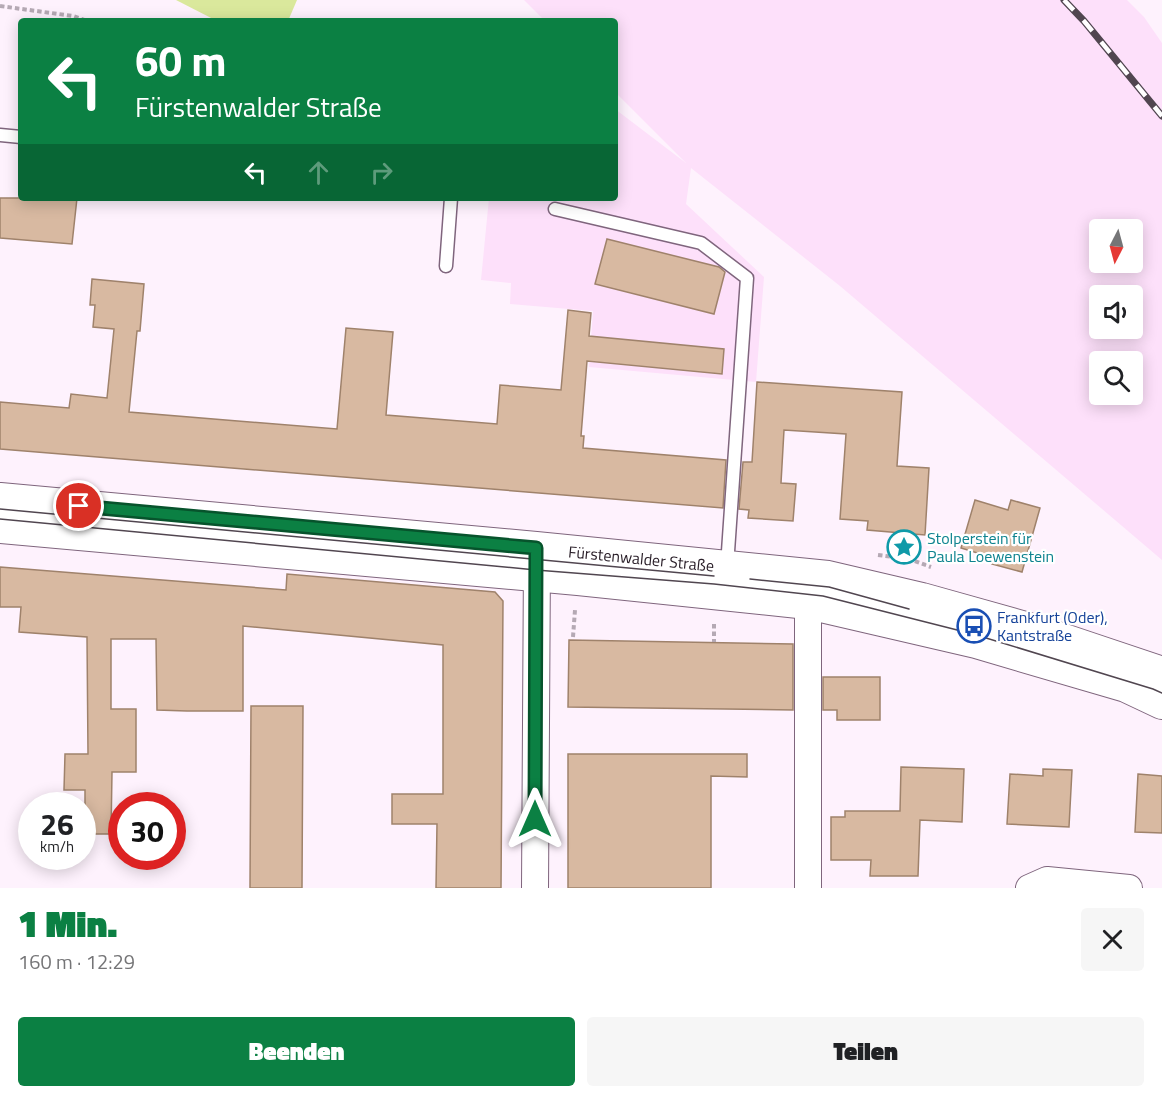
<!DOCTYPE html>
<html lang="de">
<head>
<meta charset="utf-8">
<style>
  :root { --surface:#fff; --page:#f6f6f6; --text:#202124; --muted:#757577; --accent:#0b8043 }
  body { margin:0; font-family:"Titillium Web",sans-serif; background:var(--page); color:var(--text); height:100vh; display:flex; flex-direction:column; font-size:22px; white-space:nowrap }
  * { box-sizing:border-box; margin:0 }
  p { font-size:20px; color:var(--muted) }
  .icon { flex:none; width:33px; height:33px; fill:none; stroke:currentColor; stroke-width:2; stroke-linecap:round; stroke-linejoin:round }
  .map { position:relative; height:888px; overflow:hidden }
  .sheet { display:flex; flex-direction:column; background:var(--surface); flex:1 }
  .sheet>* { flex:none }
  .guide { position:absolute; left:18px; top:18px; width:600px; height:183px; border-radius:6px; box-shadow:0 3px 15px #0003; background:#0b8043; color:#fff; overflow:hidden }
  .needle { width:39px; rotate:186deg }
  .tools { position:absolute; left:1089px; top:219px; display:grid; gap:12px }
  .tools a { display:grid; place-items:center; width:54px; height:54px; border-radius:6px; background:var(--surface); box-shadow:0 3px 15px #0003; font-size:30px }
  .speed { position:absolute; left:18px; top:792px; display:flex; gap:12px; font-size:30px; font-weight:700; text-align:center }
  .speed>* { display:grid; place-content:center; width:78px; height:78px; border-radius:50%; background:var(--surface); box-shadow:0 3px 15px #0003; line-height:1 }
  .speed small { font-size:15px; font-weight:400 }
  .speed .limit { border:9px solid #d22; background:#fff; color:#111 }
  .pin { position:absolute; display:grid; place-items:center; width:51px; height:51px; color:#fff; margin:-26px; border:3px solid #fff; border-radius:50%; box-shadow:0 2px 6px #0007 }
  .me { position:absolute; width:66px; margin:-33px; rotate:0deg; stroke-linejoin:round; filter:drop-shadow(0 0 4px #0008) }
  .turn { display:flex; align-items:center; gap:21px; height:126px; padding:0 18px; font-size:27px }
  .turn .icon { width:78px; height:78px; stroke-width:2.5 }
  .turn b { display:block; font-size:42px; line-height:51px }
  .lanes { display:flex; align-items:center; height:57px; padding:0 18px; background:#0003; justify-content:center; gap:30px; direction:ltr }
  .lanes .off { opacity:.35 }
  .round { display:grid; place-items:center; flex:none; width:63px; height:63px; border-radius:6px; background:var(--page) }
  .headline { display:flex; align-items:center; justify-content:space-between; height:102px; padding:0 18px }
  h1 { font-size:36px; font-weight:800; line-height:45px; color:var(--accent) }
  .button { display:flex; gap:12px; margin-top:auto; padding:12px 18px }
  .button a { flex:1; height:69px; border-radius:6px; background:var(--accent); color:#fff; font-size:24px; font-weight:800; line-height:69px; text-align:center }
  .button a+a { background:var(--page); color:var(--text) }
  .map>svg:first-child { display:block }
  .built { fill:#fde0fa; fill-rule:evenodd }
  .green { fill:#dae89c }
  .building { fill:#d8b9a1; stroke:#9f826b; stroke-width:1.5 }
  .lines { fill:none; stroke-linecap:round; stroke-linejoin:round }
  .service-casing { stroke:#7f657d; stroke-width:15 }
  .minor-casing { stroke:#7f657d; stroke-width:28 }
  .tertiary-casing { stroke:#7f657d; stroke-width:34 }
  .path { stroke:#b5a9b4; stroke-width:4; stroke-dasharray:4.5 3; stroke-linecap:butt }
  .service { stroke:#fff; stroke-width:12 }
  .minor { stroke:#fff; stroke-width:26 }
  .tertiary { stroke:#fff; stroke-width:32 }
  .tram { stroke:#514650; stroke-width:1.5 }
  .rail-casing { stroke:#514650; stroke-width:7 }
  .rail { stroke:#fff; stroke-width:4.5; stroke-dasharray:14; stroke-linecap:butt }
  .route-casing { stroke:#07532c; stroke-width:15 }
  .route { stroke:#0b8043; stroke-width:10 }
  .labels { text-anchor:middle; stroke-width:4.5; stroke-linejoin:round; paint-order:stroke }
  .culture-label { font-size:16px; fill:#0d838f; stroke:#fff; text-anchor:start }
  .street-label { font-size:16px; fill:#2b202a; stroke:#fff }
  .transit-label { font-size:16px; fill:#164399; stroke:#fff; text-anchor:start }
</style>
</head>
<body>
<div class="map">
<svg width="1162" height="888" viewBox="0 0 1162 888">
  <rect width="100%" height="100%" fill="#fef2fd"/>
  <path class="built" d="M524,0h603l17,17 18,26v517l-322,-274 -149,-118 -5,36 78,73 -8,105 -167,-15 4,-56 -83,-7 1,-21 -30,-3 8,-82h126v-89l71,54 -71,-71v-71h-70zM1100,230h32v32h-32zM1100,296h32v32h-32zM1100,362h32v32h-32z"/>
  <path class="green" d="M176,0h121l-9,21h-71z"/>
  <path class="building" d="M0,198h77l-5,46 -72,-6z
    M607,239l112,28 6,5 -11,42 -119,-30z
    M92,279l52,5 -4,47h-3l-8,81 208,17 9,-101 47,4 -7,83 111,9 3,-39 61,5 7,-80 23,3 -2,23 135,13 -2,25 -135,-13 -6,75h3l-1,12 143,12 -3,48 -723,-59v-47l69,6 2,-14 36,4 7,-69 -21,-2 2,-22h-5z
    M757,382l145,10 -5,74 32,2 -4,67 -58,-5 1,-9 -28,-2 6,-85 -62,-4 -3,53 15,1 -3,37 -45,-3 1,-8 -10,-1 4,-47h9z
    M975,500l33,10 3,-10 29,8 -18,64 -30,-8 2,-6 -33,-10z
    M0,567l286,23 1,-16 208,18 8,9 -2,287h-65l1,-64h-45v-30h51v-149l-200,-19v85h-56l-30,-1 -1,-71h-45v70h25v63h-24l-1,62h-26v-44h-21l1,-36h23l-1,-117 -68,-5 2,-25h-21z
    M569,640l224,4v66l-225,-3z
    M823,677h57v43h-43v-10h-14z
    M251,706h52l-1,182h-52z
    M568,754h179v23l-36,-1v112h-143z
    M901,767l63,2 -2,53 -42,-2 -2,56h-48l1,-16h-40v-43h14v-6h55z
    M1043,769l29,1 -3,57 -62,-3 3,-50 33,2z
    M1138,774l24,2v57l-27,-1z"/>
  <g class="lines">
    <g class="service-casing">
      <path id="service" d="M0,135l21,2
        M555,209l146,34 46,35 -20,288
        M446,266l5,-68"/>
    </g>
    <g class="minor-casing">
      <path id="minor" d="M535,888l2,-330
        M808,888v-285
        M1029,888l18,-8 82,8"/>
    </g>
    <g class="tertiary-casing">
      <g id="tertiary">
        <path id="s1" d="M0,499l536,49 292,29 94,22 121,34 119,40"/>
        <path d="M0,527l578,52 230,24 168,39 150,44 36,17"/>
      </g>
    </g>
    <path class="path" d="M0,6l73,10 14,5
      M878,555l31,4 22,8
      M714,624v18
      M573,637l2,-27"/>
    <use href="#service" class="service"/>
    <use href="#minor" class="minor"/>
    <use href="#tertiary" class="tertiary"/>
    <path class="tram" d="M0,509l714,67
      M0,519l536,51 178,14 109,12 150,38 180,55 9,4
      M750,579l79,8 80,22"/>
    <g class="rail-casing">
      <path id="rail" d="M1064,0l20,21 78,95"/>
    </g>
    <use href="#rail" class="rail"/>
  </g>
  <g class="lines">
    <g class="route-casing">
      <path id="route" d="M79,506l457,42 -1,271"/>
    </g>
    <use href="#route" class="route"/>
  </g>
  <defs>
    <g id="sight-ring" transform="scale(1.725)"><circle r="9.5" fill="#fff" stroke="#0f9aa8" stroke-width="1.5"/><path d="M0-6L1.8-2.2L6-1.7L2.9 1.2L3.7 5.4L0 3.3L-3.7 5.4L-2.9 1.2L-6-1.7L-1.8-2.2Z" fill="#0f9aa8"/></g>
    <g id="bus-ring" transform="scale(1.725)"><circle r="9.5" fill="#fff" stroke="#1a4fb4" stroke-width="1.5"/><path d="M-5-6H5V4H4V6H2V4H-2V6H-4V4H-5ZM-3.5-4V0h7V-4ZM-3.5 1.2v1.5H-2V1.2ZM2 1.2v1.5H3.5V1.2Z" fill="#1a4fb4"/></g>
  </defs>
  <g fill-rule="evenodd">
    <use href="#sight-ring" x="904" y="547"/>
    <use href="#bus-ring" x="974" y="626"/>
  </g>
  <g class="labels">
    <g class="culture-label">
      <text x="927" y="544">Stolperstein für<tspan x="927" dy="18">Paula Loewenstein</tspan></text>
    </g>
    <g class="street-label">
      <text dy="6" stroke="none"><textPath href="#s1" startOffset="644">Fürstenwalder Straße</textPath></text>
    </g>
    <g class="transit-label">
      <text x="997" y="623">Frankfurt (Oder),<tspan x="997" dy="18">Kantstraße</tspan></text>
    </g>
  </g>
</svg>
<div class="tools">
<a><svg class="needle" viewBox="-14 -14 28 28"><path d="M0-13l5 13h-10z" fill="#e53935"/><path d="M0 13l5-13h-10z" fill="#757577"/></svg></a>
<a><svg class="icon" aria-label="sound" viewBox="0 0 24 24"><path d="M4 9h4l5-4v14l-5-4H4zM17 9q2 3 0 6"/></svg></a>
<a><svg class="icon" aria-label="search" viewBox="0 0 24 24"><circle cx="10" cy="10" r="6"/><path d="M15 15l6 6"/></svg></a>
</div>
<div class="speed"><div>26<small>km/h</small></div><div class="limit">30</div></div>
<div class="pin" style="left:79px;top:506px;background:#d93025"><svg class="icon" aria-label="arrive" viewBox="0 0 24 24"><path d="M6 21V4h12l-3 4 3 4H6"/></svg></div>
<svg class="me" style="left:535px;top:819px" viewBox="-20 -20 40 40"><path d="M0-17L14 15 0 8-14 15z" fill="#0b8043" stroke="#fff" stroke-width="4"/></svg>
<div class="guide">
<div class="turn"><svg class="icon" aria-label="left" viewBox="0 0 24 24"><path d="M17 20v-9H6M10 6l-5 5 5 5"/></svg><div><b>60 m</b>Fürstenwalder Straße</div></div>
<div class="lanes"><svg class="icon" aria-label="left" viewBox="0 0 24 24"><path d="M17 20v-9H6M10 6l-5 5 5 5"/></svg><svg class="icon off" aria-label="ahead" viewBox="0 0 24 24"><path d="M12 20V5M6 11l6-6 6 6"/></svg><svg class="icon off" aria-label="right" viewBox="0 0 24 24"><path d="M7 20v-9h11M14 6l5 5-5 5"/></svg></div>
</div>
</div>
<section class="sheet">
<div class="headline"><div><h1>1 Min.</h1><p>160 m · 12:29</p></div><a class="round"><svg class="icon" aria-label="close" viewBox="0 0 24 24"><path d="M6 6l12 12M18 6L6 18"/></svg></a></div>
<div class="button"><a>Beenden</a><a>Teilen</a></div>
</section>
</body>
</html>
